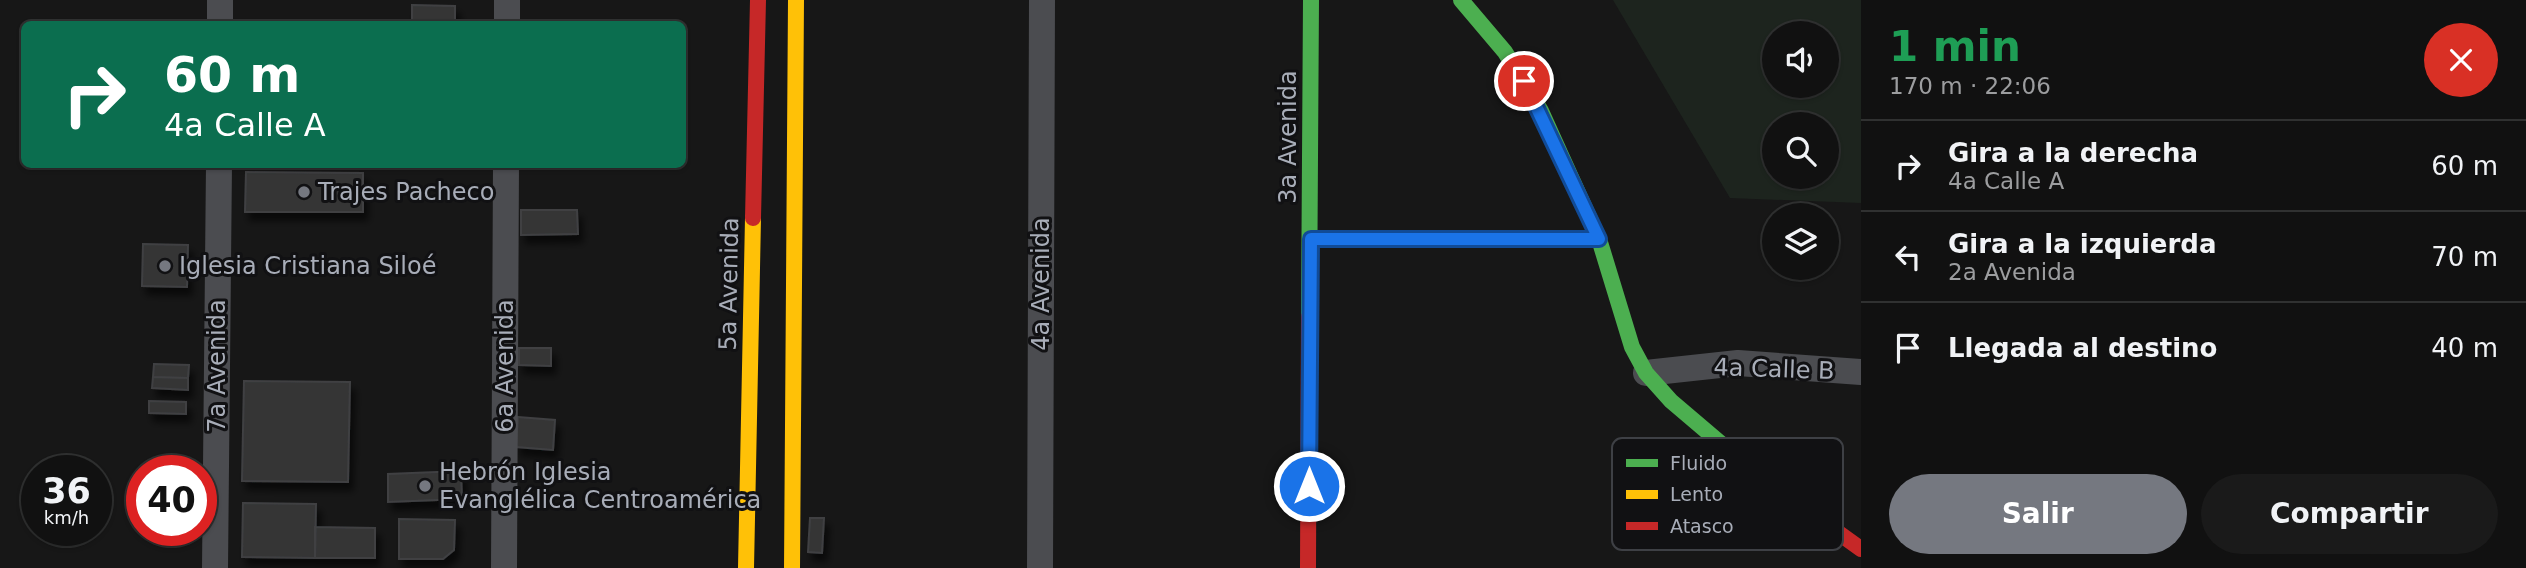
<!DOCTYPE html>
<html lang="es">
<head>
<meta charset="utf-8">
<style>
  :root { --surface:#111; --page:#1a1a1a; --text:#f1f3f6; --muted:#9c9d9f; --line:#303131; --accent:#757880 }
  body { margin:0; font-family:"DejaVu Sans",sans-serif; background:var(--page); color:var(--text); height:100vh; display:flex; flex-direction:column; font-size:26px; white-space:nowrap }
  * { box-sizing:border-box; margin:0 }
  p { font-size:23px; color:var(--muted) }
  .icon { flex:none; width:38px; height:38px; fill:none; stroke:currentColor; stroke-width:2; stroke-linecap:round; stroke-linejoin:round }
  .map { position:relative; flex:1; overflow:hidden }
  .details { display:flex; flex-direction:column; background:var(--surface); width:665px }
  .details>* { flex:none }
  .hud { position:absolute; left:21px; top:21px; width:665px; height:147px; border-radius:10px; box-shadow:0 2px 5px #0004,0 0 0 2px var(--line); background:#0b6e4f; color:#fff; overflow:hidden }
  .controls { position:absolute; left:1762px; top:21px; display:grid; gap:14px }
  .controls a { display:grid; place-items:center; width:77px; height:77px; border-radius:50%; background:var(--surface); box-shadow:0 2px 5px #0004,0 0 0 2px var(--line); font-size:35px }
  .speed { position:absolute; left:21px; top:455px; display:flex; gap:14px; font-size:35px; font-weight:700; text-align:center }
  .speed>* { display:grid; place-content:center; width:91px; height:91px; border-radius:50%; background:var(--surface); box-shadow:0 2px 5px #0004,0 0 0 2px var(--line); line-height:1 }
  .speed small { font-size:18px; font-weight:400 }
  .speed .limit { border:10px solid #d22; background:#fff; color:#111 }
  .pin { position:absolute; display:grid; place-items:center; width:60px; height:60px; color:#fff; margin:-30px; border:4px solid #fff; border-radius:50%; box-shadow:0 2px 7px #0007 }
  .me { position:absolute; width:77px; margin:-38px; rotate:0deg; stroke-linejoin:round; filter:drop-shadow(0 0 5px #0008) }
  .turn { display:flex; align-items:center; gap:24px; height:147px; padding:0 28px; font-size:32px }
  .turn .icon { width:91px; height:91px; stroke-width:2.5 }
  .turn b { display:block; font-size:49px; line-height:60px }
  .round { display:grid; place-items:center; flex:none; width:74px; height:74px; border-radius:37px; background:var(--page) }
  .summary { display:flex; align-items:center; justify-content:space-between; height:119px; padding:0 28px }
  h1 { font-size:42px; font-weight:700; line-height:52px; color:#1e9e55 }
  .primary-button { display:flex; gap:14px; margin-top:auto; padding:14px 28px }
  .primary-button a { flex:1; height:80px; border-radius:42px; background:var(--accent); color:#fff; font-size:28px; font-weight:700; line-height:80px; text-align:center }
  .primary-button a+a { background:var(--page); color:var(--text) }
  ul { padding:0; list-style:none }
  li { display:flex; align-items:center; gap:21px; height:91px; padding:0 28px; border-top:2px solid var(--line) }
  li div { flex:1 }
  li b { display:block; font-size:26px }
  li em { font-style:normal }
  main { display:flex; flex:1; min-height:0 }
  .map>svg:first-child { display:block }
  .green { fill:#1d241e; fill-rule:evenodd }
  .building { fill:#353536; stroke:#3f4043; stroke-width:2; filter:url(#shadow) }
  .lines { fill:none; stroke-linecap:round; stroke-linejoin:round }
  .lane { stroke:#4b4c50; stroke-width:14 }
  .street { stroke:#4b4c50; stroke-width:26 }
  .fast { stroke:#4caf50; stroke-width:16 }
  .slow { stroke:#ffc107; stroke-width:16 }
  .jam { stroke:#c62828; stroke-width:16 }
  .route-casing { stroke:#114b97; stroke-width:18 }
  .route { stroke:#1a73e8; stroke-width:12 }
  .poi-dot { fill:#757880; stroke:#111113; stroke-width:2.5 }
  .labels { text-anchor:middle; stroke-width:6; stroke-linejoin:round; paint-order:stroke }
  .street-label { font-size:24px; fill:#a8adb8; stroke:#111113 }
  .poi-label { font-size:24px; fill:#a8adb8; stroke:#111113; text-anchor:start }
  .key { fill:#111113; stroke:#3e4045; stroke-width:2 }
  .key-label { font-size:19px; fill:#a8adb8 }
</style>
</head>
<body>
<main>
<div class="map">
<svg width="1861" height="568" viewBox="0 0 1861 568">
  <defs>
    <filter id="shadow"><feDropShadow dx="4.5" dy="8" stdDeviation="3.5" flood-color="#0009"/></filter>
  </defs>
  <rect width="100%" height="100%" fill="#171717"/>
  <path class="green" d="M1613,0h248v203l-131,-5zM1774,33h53v53h-53zM1774,124h53v53h-53z"/>
  <path class="building" d="M412,5l43,1v18h-43z
    M246,172l117,1v39h-118z
    M521,210h56l1,24 -57,1z
    M143,244l45,1 -1,42 -45,-1z
    M519,348h32v18l-32,-1z
    M154,364l35,1 -1,13 -35,-1z
    M153,377l35,1v12l-36,-2z
    M244,381l106,1 -2,100 -106,-1z
    M149,401l37,1v12l-37,-1z
    M518,417l37,3 -2,30 -37,-3z
    M461,471l1,28 -74,3v-28z
    M243,503l73,1 -1,54 -73,-1z
    M810,518h14l-2,35 -14,-1z
    M399,519l56,1 -1,30 -11,9h-44z
    M315,527l60,1v30h-60z"/>
  <g class="lines">
    <path class="lane" d="M1311,239h286"/>
    <path class="street" d="M220,24v-24
      M507,24v-24
      M1646,373l92,-10 123,9
      M215,568l4,-404
      M504,568l2,-404
      M1040,568l2,-568"/>
    <path class="fast" d="M1461,0l44,52 36,59 58,128 33,108 14,26 25,28 87,74
      M1309,317l2,-317"/>
    <path class="slow" d="M746,568l7,-350
      M792,568l4,-568"/>
    <path class="jam" d="M753,218l5,-218
      M1758,475l103,74
      M1308,568l1,-251"/>
  </g>
  <g class="lines">
    <g class="route-casing">
      <path id="route" d="M1309,486l2,-247h288l-75,-158"/>
    </g>
    <use href="#route" class="route"/>
  </g>
  <g class="poi-dot">
    <circle cx="304" cy="192" r="7"/>
    <circle cx="165" cy="266" r="7"/>
    <circle cx="425" cy="486" r="7"/>
  </g>
  <g class="labels">
    <g class="street-label">
      <text transform="translate(1288 137) rotate(-90)" y="8">3a Avenida</text>
      <text transform="translate(729 284) rotate(-89)" y="8">5a Avenida</text>
      <text transform="translate(1041 284) rotate(-90)" y="8">4a Avenida</text>
      <text transform="translate(217 366) rotate(-90)" y="8">7a Avenida</text>
      <text transform="translate(505 366) rotate(-90)" y="8">6a Avenida</text>
      <text transform="translate(1774 369) rotate(2)" y="8">4a Calle B</text>
    </g>
    <g class="poi-label">
      <text x="318" y="200">Trajes Pacheco</text>
      <text x="179" y="274">Iglesia Cristiana Siloé</text>
      <text x="439" y="480">Hebrón Iglesia<tspan x="439" dy="28">Evanglélica Centroamérica</tspan></text>
    </g>
  </g>
  <rect x="1612" y="438" width="231" height="112" rx="10" class="key"/>
  <rect x="1626" y="459" width="32" height="8" fill="#4caf50"/>
  <rect x="1626" y="490" width="32" height="9" fill="#ffc107"/>
  <rect x="1626" y="522" width="32" height="8" fill="#c62828"/>
  <g class="key-label">
    <text x="1670" y="470">Fluido</text>
    <text x="1670" y="501">Lento</text>
    <text x="1670" y="533">Atasco</text>
  </g>
</svg>
<div class="controls">
<a><svg class="icon" aria-label="sound" viewBox="0 0 24 24"><path d="M4 9h4l5-4v14l-5-4H4zM17 9q2 3 0 6"/></svg></a>
<a><svg class="icon" aria-label="search" viewBox="0 0 24 24"><circle cx="10" cy="10" r="6"/><path d="M15 15l6 6"/></svg></a>
<a><svg class="icon" aria-label="layers" viewBox="0 0 24 24"><path d="M12 4l9 5-9 5-9-5zM3 14l9 5 9-5"/></svg></a>
</div>
<div class="speed"><div>36<small>km/h</small></div><div class="limit">40</div></div>
<div class="pin" style="left:1524px;top:81px;background:#d93025"><svg class="icon" aria-label="arrive" viewBox="0 0 24 24"><path d="M6 21V4h12l-3 4 3 4H6"/></svg></div>
<svg class="me" style="left:1309px;top:486px" viewBox="-20 -20 40 40"><circle r="17" fill="#1a73e8" stroke="#fff" stroke-width="3"/><path d="M0-11L8 9 0 5-8 9z" fill="#fff"/></svg>
<div class="hud">
<div class="turn"><svg class="icon" aria-label="right" viewBox="0 0 24 24"><path d="M7 20v-9h11M14 6l5 5-5 5"/></svg><div><b>60 m</b>4a Calle A</div></div>
</div>
</div>
<section class="details">
<div class="summary"><div><h1>1 min</h1><p>170 m · 22:06</p></div><a class="round" style="background:#d93025;color:#fff"><svg class="icon" aria-label="close" viewBox="0 0 24 24"><path d="M6 6l12 12M18 6L6 18"/></svg></a></div>
<ul>
<li><svg class="icon" aria-label="right" viewBox="0 0 24 24"><path d="M7 20v-9h11M14 6l5 5-5 5"/></svg><div><b>Gira a la derecha</b><p>4a Calle A</p></div><em>60 m</em></li>
<li><svg class="icon" aria-label="left" viewBox="0 0 24 24"><path d="M17 20v-9H6M10 6l-5 5 5 5"/></svg><div><b>Gira a la izquierda</b><p>2a Avenida</p></div><em>70 m</em></li>
<li><svg class="icon" aria-label="arrive" viewBox="0 0 24 24"><path d="M6 21V4h12l-3 4 3 4H6"/></svg><div><b>Llegada al destino</b></div><em>40 m</em></li>
</ul>
<div class="primary-button"><a>Salir</a><a>Compartir</a></div>
</section>
</main>
</body>
</html>
